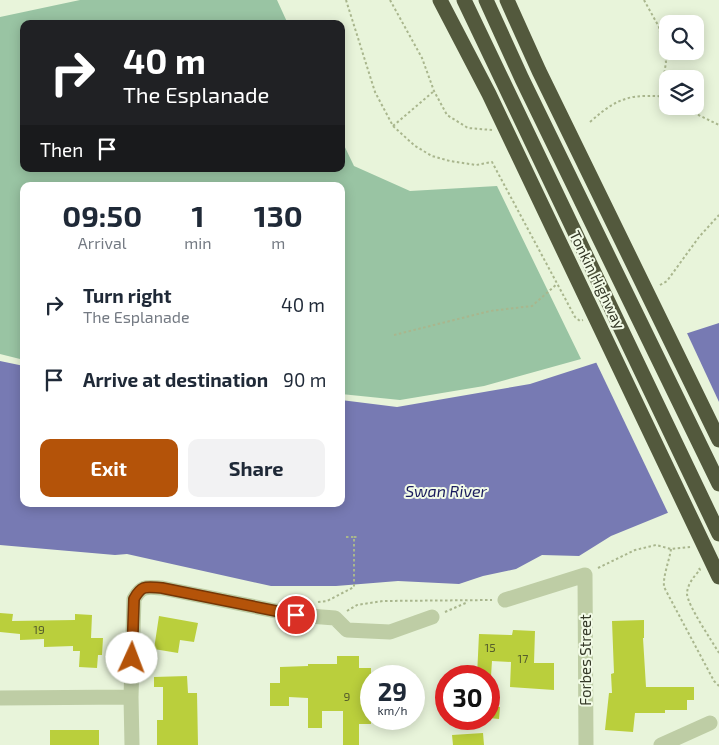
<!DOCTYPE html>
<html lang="en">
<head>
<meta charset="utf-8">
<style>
  :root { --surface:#fff; --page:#f2f2f3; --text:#1f2937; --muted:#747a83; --accent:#b45309 }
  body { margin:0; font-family:"Exo 2",sans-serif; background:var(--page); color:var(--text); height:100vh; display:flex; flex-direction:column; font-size:19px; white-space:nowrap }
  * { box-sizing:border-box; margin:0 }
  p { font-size:16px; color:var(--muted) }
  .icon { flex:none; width:28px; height:28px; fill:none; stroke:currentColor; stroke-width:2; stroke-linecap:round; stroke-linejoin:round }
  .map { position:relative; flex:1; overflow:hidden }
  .sheet { position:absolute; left:20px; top:182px; width:325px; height:325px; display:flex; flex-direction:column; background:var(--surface); border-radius:10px; box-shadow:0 2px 12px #0003 }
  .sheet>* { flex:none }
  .banner { position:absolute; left:20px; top:20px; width:325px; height:152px; border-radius:10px; box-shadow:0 2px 12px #0003; background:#202124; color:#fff; overflow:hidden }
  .tools { position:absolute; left:659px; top:15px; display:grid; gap:10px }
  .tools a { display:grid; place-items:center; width:45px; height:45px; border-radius:10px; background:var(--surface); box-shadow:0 2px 12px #0003; font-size:25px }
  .speed { position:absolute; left:360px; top:665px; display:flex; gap:10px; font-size:25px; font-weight:700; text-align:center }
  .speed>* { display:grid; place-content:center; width:65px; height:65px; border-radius:50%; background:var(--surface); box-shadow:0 2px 12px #0003; line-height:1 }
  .speed small { font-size:12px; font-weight:400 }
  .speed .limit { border:8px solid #d22; background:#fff; color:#111 }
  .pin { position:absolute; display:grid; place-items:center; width:42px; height:42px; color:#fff; margin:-21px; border:2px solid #fff; border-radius:50%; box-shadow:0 1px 5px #0007 }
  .me { position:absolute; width:55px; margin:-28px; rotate:2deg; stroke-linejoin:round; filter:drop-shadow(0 0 4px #0008) }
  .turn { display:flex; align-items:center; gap:18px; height:105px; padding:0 20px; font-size:22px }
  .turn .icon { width:65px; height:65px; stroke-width:2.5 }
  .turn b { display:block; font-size:35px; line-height:42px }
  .then { display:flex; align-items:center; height:48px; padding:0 20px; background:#0003; gap:10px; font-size:19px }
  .eta { display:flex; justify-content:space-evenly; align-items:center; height:85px; text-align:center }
  .eta b { font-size:30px; font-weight:700; line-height:35px }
  .cta { display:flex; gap:10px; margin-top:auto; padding:10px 20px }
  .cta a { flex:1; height:58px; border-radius:10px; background:var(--accent); color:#fff; font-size:20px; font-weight:700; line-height:58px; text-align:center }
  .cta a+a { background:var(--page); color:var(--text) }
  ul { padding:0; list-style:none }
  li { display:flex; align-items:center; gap:15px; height:75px; padding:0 20px }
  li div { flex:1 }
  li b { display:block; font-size:19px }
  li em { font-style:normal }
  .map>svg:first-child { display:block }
  .green { fill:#99c4a3 }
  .water { fill:#777ab3 }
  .pier { fill:#e8f4da }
  .building { fill:#bacf3c }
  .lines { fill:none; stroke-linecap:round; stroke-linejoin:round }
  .path { stroke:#a9b68d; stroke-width:2; stroke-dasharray:2.5 2.5; stroke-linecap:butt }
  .minor { stroke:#becda5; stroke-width:15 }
  .highway { stroke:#53593d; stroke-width:15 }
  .route-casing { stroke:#753606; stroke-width:12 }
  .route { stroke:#b45309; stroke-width:9 }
  .labels { text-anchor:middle; stroke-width:4; stroke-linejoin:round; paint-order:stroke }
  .number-label { font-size:12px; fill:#565e2c }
  .street-label { font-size:15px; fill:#343827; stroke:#f2fbe7 }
  .water-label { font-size:16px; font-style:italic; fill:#191b5d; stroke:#f2fbe7 }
</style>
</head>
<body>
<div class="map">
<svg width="719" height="745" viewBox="0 0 719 745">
  <rect width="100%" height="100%" fill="#e8f4da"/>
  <path class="green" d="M80,0h197l11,24h-264v145h317v-30l13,27 56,25 87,-5 84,173 -97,27 -84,14 -59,-6v-208h-317v174l-24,-6v-337z"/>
  <path class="water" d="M719,323v169l-108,44 -32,20 -37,-1 -26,14 -33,7 -24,8 -61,-3 -62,5h-65l-144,-32 -12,1 -115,-10v-184l24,5v138h317v-104l56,7 133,-23z"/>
  <path class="pier" d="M686,331l33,71v93l-50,20 -74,-155z"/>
  <path class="building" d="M0,613l13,1 -1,7 63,-1v-6l17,1 -1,23h12l-1,17h-4l-1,13 -18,-1 1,-16h-7v-5l-29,1v-8l-24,1v-6l-20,-2z
    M159,616l39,7 -4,19 -14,-2 -2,13 -24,-4z
    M644,620v18h-1l3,49h48v13h-7v10h-22v3h-30l-2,19 -28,-2 4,-37h3l-1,-19 3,-1 -2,-52z
    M513,630l22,1 -1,32h20v27l-44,-3 1,-25 -19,-1 -1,15h-14l2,-42 33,1z
    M337,656h22v12h12v56h-12v21h-16v-34h-21v17h-14v-30l-19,-1v9h-19v-23h10v-16l28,-1v-2h29z
    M187,676l1,17h9l1,52h-41v-25h6v-33h-9v-10z
    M489,706l11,1 -1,12 -10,-1z
    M50,730h49v15h-49z
    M483,733l1,12h-31l-1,-10z"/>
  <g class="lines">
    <path class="path" d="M346,0l29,92 18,34 22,20 17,10 18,5 26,4 16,-3 83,155 5,4 3,-1
      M390,0l32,58 12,33 13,24 21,13 24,2
      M644,0l15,27 7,35 -5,34
      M680,106l39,19
      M590,122c17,-15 31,-26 55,-26 8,0 15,-1 23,3
      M393,126l41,-35
      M660,285l7,-4 32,-44 20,-22
      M394,335l96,-24 42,-5 25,-22
      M354,537h5
      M671,549c-2,13 -8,26 -7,38l50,94 5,5
      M598,568l37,-18 21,-5 15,4 19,-2
      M699,568l1,2c-6,6 -13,15 -13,24 1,12 25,47 32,59
      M318,602l9,-1 27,-14v-50h-9
      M347,611l10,-6 26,-4 109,-1
      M445,612l23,-10"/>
    <path class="minor" d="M505,600l80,-25 1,170
      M0,698l131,-1
      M132,745l-1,-48 3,-98c8,-14 13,-12 28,-11l134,27 39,3 12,12 43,2 42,-15
      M661,745l49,-22"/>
    <path class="highway" d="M440,0l49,94 230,483
      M464,0l255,534
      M486,0l36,79 197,405
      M507,0l32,71 180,369"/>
  </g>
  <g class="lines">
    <g class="route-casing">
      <path id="route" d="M132,658l2,-59c8,-15 13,-12 28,-11l134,27"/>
    </g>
    <use href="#route" class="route"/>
  </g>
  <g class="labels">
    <g class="number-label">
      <text x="39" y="634">19</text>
      <text x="490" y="652">15</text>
      <text x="523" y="663">17</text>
      <text x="347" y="701">9</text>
    </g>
    <g class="street-label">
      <text transform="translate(597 280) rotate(64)" y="5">Tonkin Highway</text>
      <text transform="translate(586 660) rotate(-90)" y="5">Forbes Street</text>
    </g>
    <g class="water-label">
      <text x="446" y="497">Swan River</text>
    </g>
  </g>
</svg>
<div class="tools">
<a><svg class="icon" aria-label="search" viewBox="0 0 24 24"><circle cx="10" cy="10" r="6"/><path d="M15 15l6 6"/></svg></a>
<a><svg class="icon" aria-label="layers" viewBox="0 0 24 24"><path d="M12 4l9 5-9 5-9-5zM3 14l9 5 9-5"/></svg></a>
</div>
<div class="speed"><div>29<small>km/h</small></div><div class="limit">30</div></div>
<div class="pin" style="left:296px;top:615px;background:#d93025"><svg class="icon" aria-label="arrive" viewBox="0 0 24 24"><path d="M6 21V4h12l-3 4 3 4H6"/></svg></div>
<svg class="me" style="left:132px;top:658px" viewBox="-20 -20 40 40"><circle r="19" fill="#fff"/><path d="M0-13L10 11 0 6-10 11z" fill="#b45309"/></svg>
<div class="banner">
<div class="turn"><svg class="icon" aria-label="right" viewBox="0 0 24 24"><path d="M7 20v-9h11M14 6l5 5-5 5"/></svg><div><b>40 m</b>The Esplanade</div></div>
<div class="then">Then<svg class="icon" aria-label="arrive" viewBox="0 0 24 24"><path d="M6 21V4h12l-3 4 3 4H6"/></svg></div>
</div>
<section class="sheet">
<div class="eta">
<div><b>09:50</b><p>Arrival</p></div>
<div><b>1</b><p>min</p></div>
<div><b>130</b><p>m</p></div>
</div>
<ul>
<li><svg class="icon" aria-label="right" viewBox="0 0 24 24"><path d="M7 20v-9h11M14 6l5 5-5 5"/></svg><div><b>Turn right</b><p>The Esplanade</p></div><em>40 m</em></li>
<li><svg class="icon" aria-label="arrive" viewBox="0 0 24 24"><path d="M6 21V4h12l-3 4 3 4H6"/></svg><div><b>Arrive at destination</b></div><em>90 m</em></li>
</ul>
<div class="cta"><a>Exit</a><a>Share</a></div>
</section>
</div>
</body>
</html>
